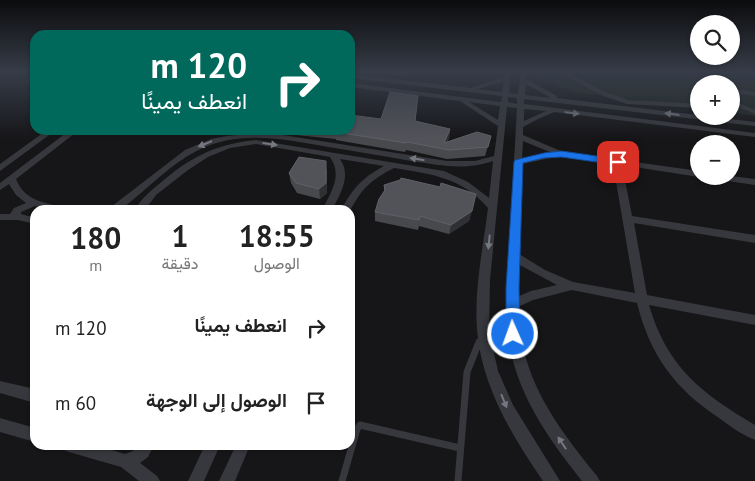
<!DOCTYPE html>
<html lang="ar">
<head>
<meta charset="utf-8">
<style>
  :root { --surface:#fff; --page:#f6f6f6; --text:#222; --muted:#767676 }
  body { margin:0; font-family:"PT Sans",Vazirmatn,sans-serif; background:var(--page); color:var(--text); direction:rtl; height:100vh; display:flex; flex-direction:column; font-size:19px; white-space:nowrap }
  * { box-sizing:border-box; margin:0 }
  p { font-size:16px; color:var(--muted) }
  .icon { flex:none; width:28px; height:28px; fill:none; stroke:currentColor; stroke-width:2; stroke-linecap:round; stroke-linejoin:round }
  .map { position:relative; flex:1; overflow:hidden; direction:ltr }
  .details { position:absolute; left:30px; top:205px; width:325px; height:245px; display:flex; flex-direction:column; background:var(--surface); border-radius:15px; box-shadow:0 1px 4px #0004; direction:rtl }
  .details>* { flex:none }
  .hud { position:absolute; left:30px; top:30px; width:325px; height:105px; border-radius:15px; box-shadow:0 1px 4px #0004; direction:rtl; background:#00695c; color:#fff; overflow:hidden }
  .buttons { position:absolute; left:690px; top:15px; display:grid; gap:10px }
  .buttons a { display:grid; place-items:center; width:50px; height:50px; border-radius:50%; background:var(--surface); box-shadow:0 1px 4px #0004; font-size:25px }
  .pin { position:absolute; display:grid; place-items:center; width:42px; height:42px; color:#fff; margin:-21px; border-radius:10px; box-shadow:0 2px 8px #0006 }
  .me { position:absolute; width:55px; margin:-28px; rotate:358deg; stroke-linejoin:round; filter:drop-shadow(0 0 4px #0008) }
  .turn { display:flex; align-items:center; gap:18px; height:105px; padding:0 25px; font-size:22px }
  .turn .icon { width:65px; height:65px; stroke-width:2.5 }
  .turn b { display:block; font-size:35px; line-height:42px }
  .eta { display:flex; justify-content:space-evenly; align-items:center; height:85px; text-align:center }
  .eta b { font-size:30px; font-weight:600; line-height:35px }
  ul { padding:0; list-style:none }
  li { display:flex; align-items:center; gap:15px; height:75px; padding:0 25px }
  li div { flex:1 }
  li b { display:block; font-size:19px }
  li em { font-style:normal }
  .map>svg:first-child { display:block }
  .green { fill:#1e261f }
  .lines { fill:none; stroke-linecap:round; stroke-linejoin:round }
  .service-far2 { stroke:#37383d; stroke-width:4 }
  .service-far1 { stroke:#37383d; stroke-width:5.5 }
  .service { stroke:#37383d; stroke-width:7 }
  .minor { fill:#37383d; fill-rule:evenodd }
  .wall { fill:#47494d }
  .shaded-wall { fill:#2f3033 }
  .building { fill:#525359; stroke:#5f6168 }
  .oneway { fill:#757881 }
  .route { fill:#1a73e8; stroke:#114b97 }
</style>
</head>
<body>
<div class="map">
<svg width="755" height="481" viewBox="0 0 755 481">
  <rect width="100%" height="100%" fill="#161618"/>
  <path class="green" d="M539,72h216v44l-24,-3v-29h-32v24l-126,-16 -34,-13z"/>
  <g class="lines">
    <path class="service-far2" d="M562,72l42,22 24,8 71,4
      M731,95l10,-3 14,2
      M731,99l7,6 17,7"/>
    <path class="service-far1" d="M479,343l2,-6"/>
    <path class="service" d="M342,481l15,-52 3,-4 100,23
      M458,481l9,-109 12,-30"/>
    <path class="minor" d="M505,72h6l-2,21 9,1 3,-22h6l-1,7 31,17v2l198,24v4l-231,-27v5l231,29v4l-201,-25 -18,8 -13,7v8l40,17 136,19v5h2l-2,1 -77,-12 10,51 123,19v8l-121,-20 13,72 108,20v10l-106,-20c18,62 52,88 106,120v15c-13,-5 -25,-14 -36,-22 -45,-30 -69,-63 -82,-115l-65,-13 -39,10 -15,7c2,70 36,116 79,169l3,5h-18c-27,-34 -54,-71 -67,-113 -14,-46 -8,-93 -5,-139 2,-41 5,-81 7,-121l-10,-1 -17,173 -1,51 9,40 15,34 47,76h-17c-31,-45 -62,-96 -66,-152 -3,-40 6,-81 11,-121 -26,-31 -58,-34 -94,-40 -23,12 -32,20 -44,43l-9,-1c12,-22 21,-32 43,-44l-44,-7c12,17 0,35 -8,51h-10c9,-18 21,-34 8,-53l-74,-13 -26,4 -22,9 -20,13 -32,25 -11,15h-10c7,-13 18,-21 30,-31 29,-24 53,-35 91,-39l188,31 24,11 21,16 4,-37c-29,10 -53,4 -82,0 -28,-5 -56,-10 -83,-14 -41,-7 -85,-17 -125,1 -30,13 -53,39 -79,59l-5,3h-12l78,-60 26,-11 16,-3 28,-3 28,2 164,26h28l19,-5 4,-30 -38,-25 -110,-14v-4l151,19 1,-6 -152,-18v-4l122,14 1,-1 31,-10zM504,81l-2,11 -24,-3zM526,84l25,14 -26,-3zM508,97l9,1v6l-9,-2zM469,102l31,4 -2,14zM524,109l22,2 -22,10zM523,141l29,12 -30,6zM559,156l54,8 22,129 -62,-11 -28,-12 -26,-16 3,-90zM518,264l39,21 -26,6 -14,6z
      M47,130h9l-56,41v-7z
      M70,130h9l-63,49c9,23 29,23 50,29l2,2h-20l-13,-4 -14,6v2l14,4v6l-17,-4h-18v-6h10l4,-6 12,-5 -10,-8 -7,-11 -9,6v-7z
      M710,176h21l24,3v6l-41,-6z
      M0,381l35,8v14l-35,-10z
      M0,418l35,10v14l-35,-10z
      M62,445h33l30,9 8,-3 6,-6h15l-6,12 -8,6 17,13 3,5h-21l-18,-14 -52,-15 -5,-2z
      M205,445h15l-16,36h-16z
      M236,445h14l-15,36h-16z"/>
  </g>
  <path class="wall" d="M382,72h27l-2,4z
    M417,104l-2,18 35,7 -1,9 -2,4 44,-6 -6,20 -38,3 -41,-9 -1,2 -69,-12v-1l-40,-4 -1,-5h55l31,-11z
    M327,170v23l-7,6 -23,-6 -6,-10 -2,-10z
    M384,185l56,2 36,7 -7,27 -20,13 -30,-8 -1,4 -43,-9v-9l9,-21z"/>
  <path class="shaded-wall" d="M450,129l-1,9 -5,11v-6z
    M326,161l1,32 -7,6 -1,-10z
    M472,211l-3,10 -20,13 2,-9z"/>
  <path class="building" d="M390,92l28,4 -3,25 35,8 -6,14 33,-11 14,4 -3,11 -39,3 -42,-8 -1,1 -71,-11 1,-2h-2h16v-15l31,4z
    M299,157l27,4v22l-7,6 -23,-6 -7,-10z
    M401,178l39,9 1,-4 35,11 -4,17 -21,14 -31,-9 -1,4 -44,-8 4,-13 6,-9 -1,-5 16,-5z"/>
  <defs><path id="oneway-solid" d="M-6-.8H1V-3.2L6.5 0L1 3.2V.8H-6Z" transform="scale(1.25)"/></defs>
  <g class="oneway">
    <use href="#oneway-solid" transform="translate(572 113) rotate(7)"/>
    <use href="#oneway-solid" transform="translate(672 114) rotate(-173)"/>
    <use href="#oneway-solid" transform="translate(205 144) rotate(158)"/>
    <use href="#oneway-solid" transform="translate(270 144) rotate(8)"/>
    <use href="#oneway-solid" transform="translate(417 159) rotate(-171)"/>
    <use href="#oneway-solid" transform="translate(489 242) rotate(96)"/>
    <use href="#oneway-solid" transform="translate(504 401) rotate(68)"/>
    <use href="#oneway-solid" transform="translate(562 443) rotate(-123)"/>
  </g>
  <linearGradient id="sky" x2="0" y2="1"><stop stop-color="#0c0c0d"/><stop offset="0.52" stop-color="#363c48"/><stop offset="1" stop-color="#363c48" stop-opacity="0"/></linearGradient>
  <rect width="755" height="139" fill="url(#sky)"/>
  <path class="route" d="M561,151l57,8 4,3 -4,3 -57,-8 -17,1 -21,5 -4,125 1,46 -2,4 -5,2 -5,-2 -2,-4v-46l8,-126 1,-2 29,-7z"/>
</svg>
<div class="buttons">
<a><svg class="icon" aria-label="search" viewBox="0 0 24 24"><circle cx="10" cy="10" r="6"/><path d="M15 15l6 6"/></svg></a>
<a>+</a>
<a>−</a>
</div>
<div class="pin" style="left:618px;top:162px;background:#d93025"><svg class="icon" aria-label="arrive" viewBox="0 0 24 24"><path d="M6 21V4h12l-3 4 3 4H6"/></svg></div>
<svg class="me" style="left:513px;top:334px" viewBox="-20 -20 40 40"><circle r="17" fill="#1a73e8" stroke="#fff" stroke-width="3"/><path d="M0-11L8 9 0 5-8 9z" fill="#fff"/></svg>
<div class="hud">
<div class="turn"><svg class="icon" aria-label="right" viewBox="0 0 24 24"><path d="M7 20v-9h11M14 6l5 5-5 5"/></svg><div><b>120 m</b>انعطف يمينًا</div></div>
</div>
<section class="details">
<div class="eta">
<div><b>18:55</b><p>الوصول</p></div>
<div><b>1</b><p>دقيقة</p></div>
<div><b>180</b><p>m</p></div>
</div>
<ul>
<li><svg class="icon" aria-label="right" viewBox="0 0 24 24"><path d="M7 20v-9h11M14 6l5 5-5 5"/></svg><div><b>انعطف يمينًا</b></div><em>120 m</em></li>
<li><svg class="icon" aria-label="arrive" viewBox="0 0 24 24"><path d="M6 21V4h12l-3 4 3 4H6"/></svg><div><b>الوصول إلى الوجهة</b></div><em>60 m</em></li>
</ul>
</section>
</div>
</body>
</html>
